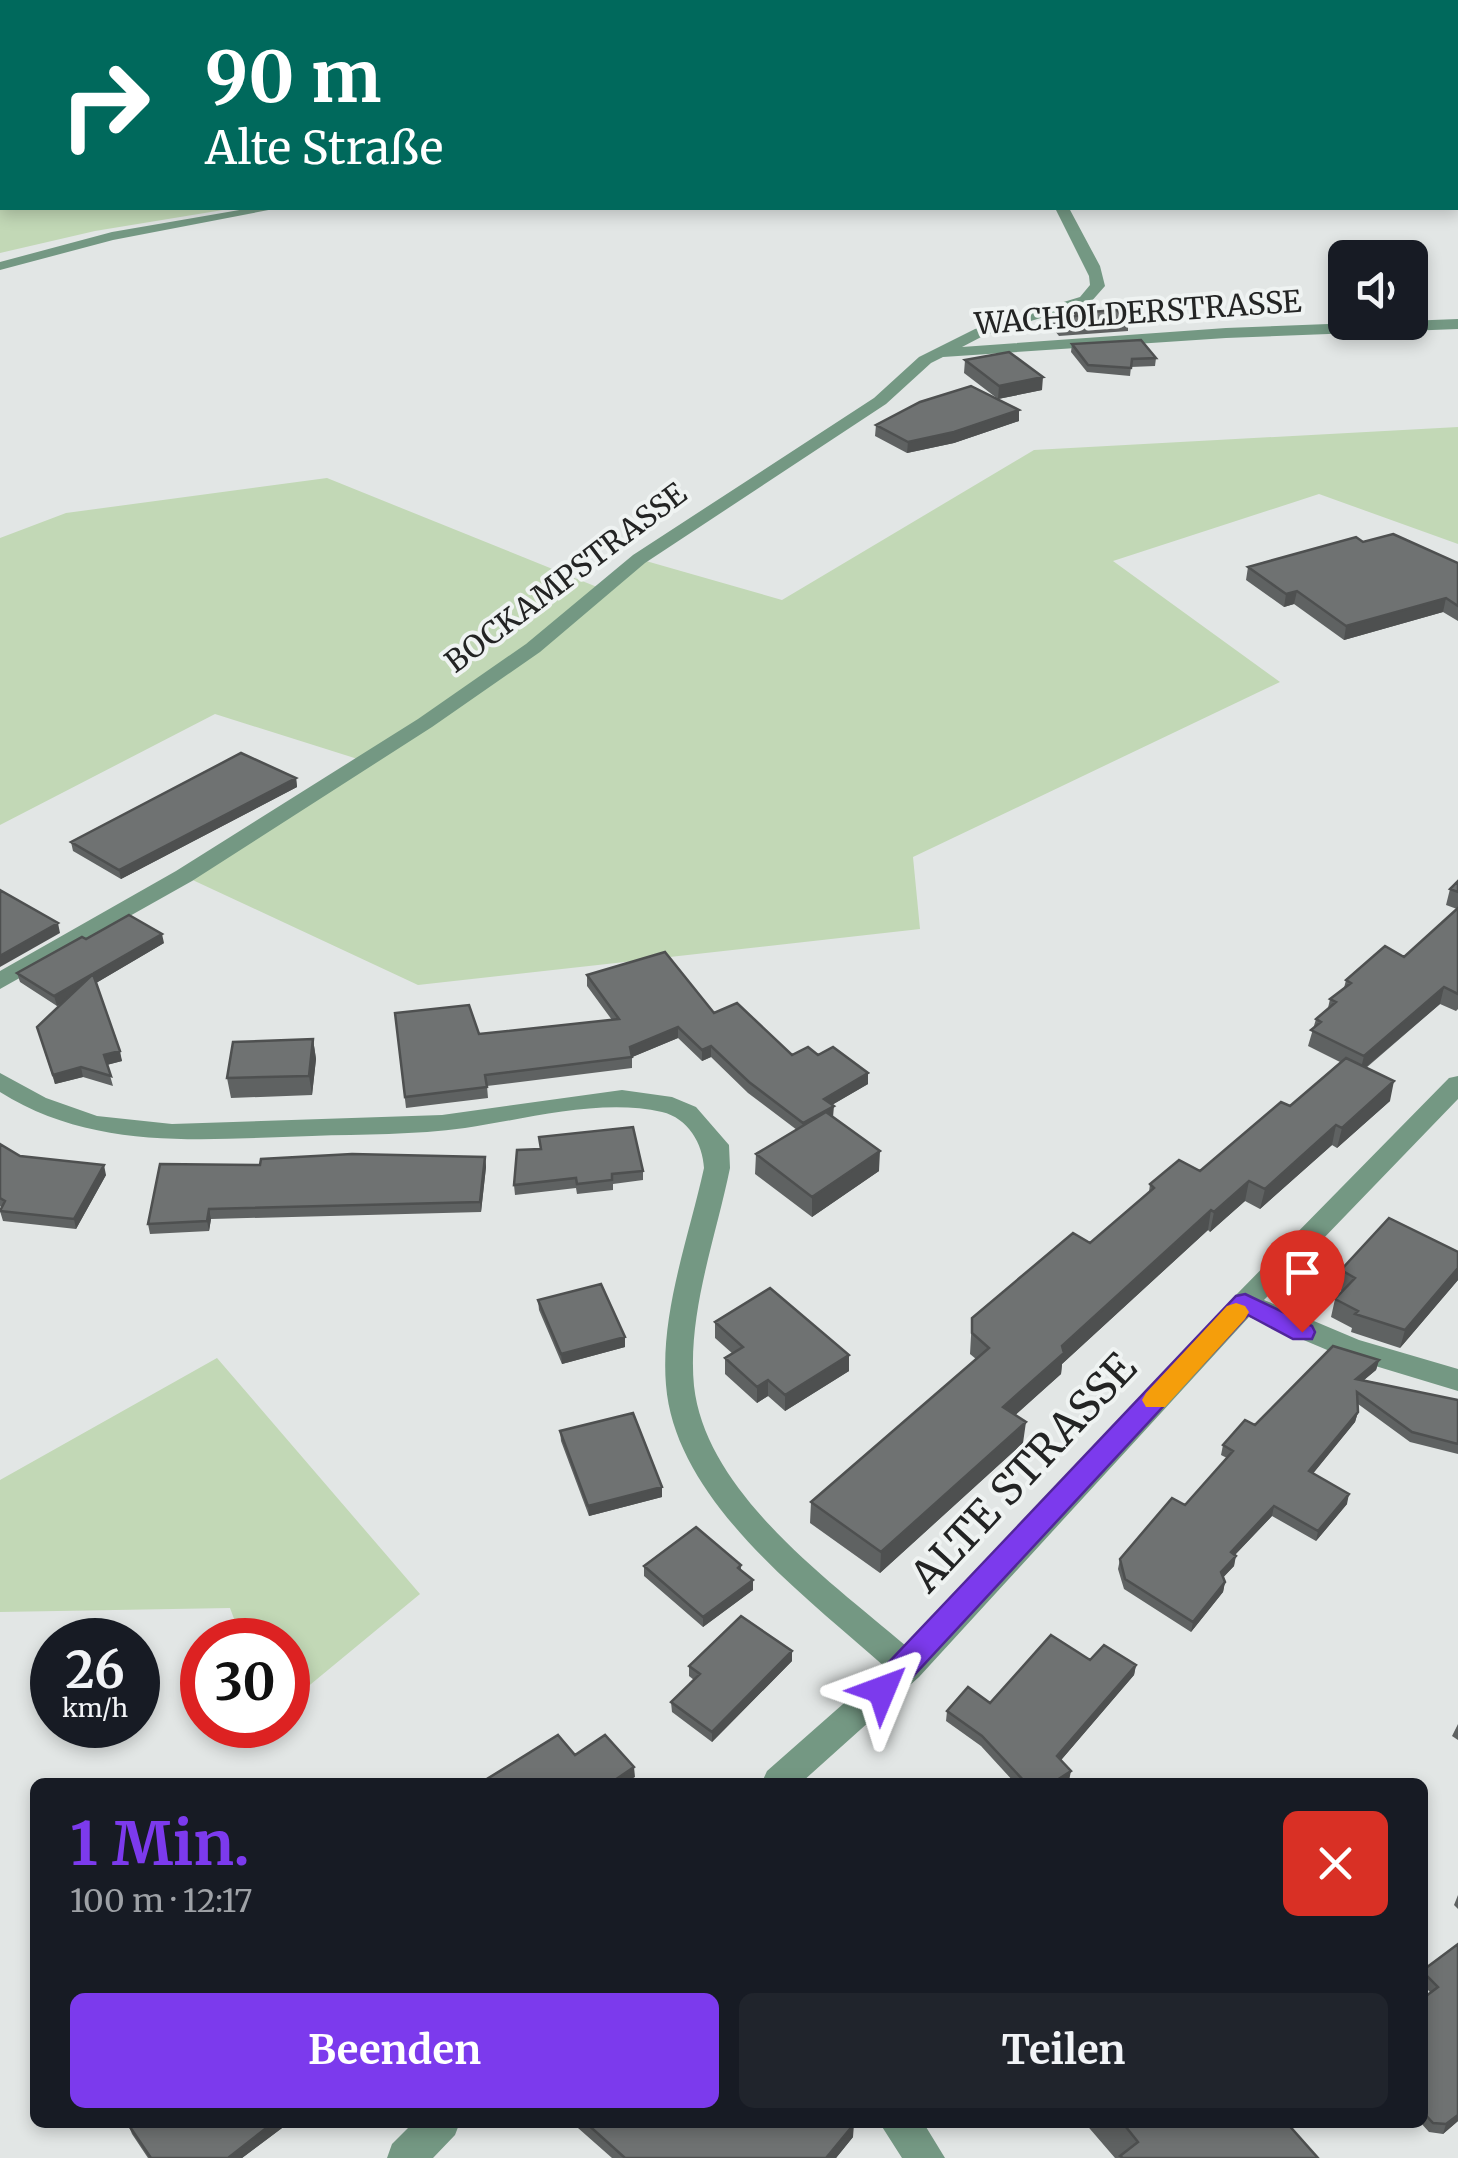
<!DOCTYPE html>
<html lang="de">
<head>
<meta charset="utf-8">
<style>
  :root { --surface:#171b24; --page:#20242c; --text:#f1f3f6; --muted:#9ea1a6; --accent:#7c3aed }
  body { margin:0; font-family:Merriweather,serif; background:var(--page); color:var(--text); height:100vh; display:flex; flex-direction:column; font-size:38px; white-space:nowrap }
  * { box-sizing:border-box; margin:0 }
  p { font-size:32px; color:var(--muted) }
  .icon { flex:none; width:55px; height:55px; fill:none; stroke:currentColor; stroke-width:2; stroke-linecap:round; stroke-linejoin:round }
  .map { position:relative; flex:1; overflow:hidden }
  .sheet { position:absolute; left:30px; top:1778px; width:1398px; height:350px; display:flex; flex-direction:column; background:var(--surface); border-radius:15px; box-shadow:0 5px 15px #0003 }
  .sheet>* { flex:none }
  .top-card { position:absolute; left:0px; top:0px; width:1460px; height:210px; box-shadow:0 5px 15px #0003; background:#00695c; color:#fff; overflow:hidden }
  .controls { position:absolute; left:1328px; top:240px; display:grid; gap:20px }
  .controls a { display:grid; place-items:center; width:100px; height:100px; border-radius:15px; background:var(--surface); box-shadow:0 5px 15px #0003; font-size:50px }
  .speed { position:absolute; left:30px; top:1618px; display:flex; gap:20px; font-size:50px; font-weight:700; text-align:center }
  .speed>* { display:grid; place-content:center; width:130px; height:130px; border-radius:50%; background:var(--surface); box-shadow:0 5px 15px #0003; line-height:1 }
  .speed small { font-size:25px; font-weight:400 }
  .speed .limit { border:15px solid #d22; background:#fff; color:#111 }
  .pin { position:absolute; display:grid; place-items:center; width:85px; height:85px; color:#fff; margin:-102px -42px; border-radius:50% 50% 50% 0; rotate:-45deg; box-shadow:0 0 10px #0007 }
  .pin .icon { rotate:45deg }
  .me { position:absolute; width:110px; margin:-55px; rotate:46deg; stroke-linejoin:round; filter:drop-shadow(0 0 8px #0008) }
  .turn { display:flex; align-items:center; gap:35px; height:210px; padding:0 40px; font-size:45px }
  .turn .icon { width:130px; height:130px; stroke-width:2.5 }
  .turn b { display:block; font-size:70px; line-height:85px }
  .round { display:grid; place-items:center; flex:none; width:105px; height:105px; border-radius:15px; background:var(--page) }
  .overview { display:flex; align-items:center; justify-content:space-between; height:170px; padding:0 40px }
  h1 { font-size:60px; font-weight:700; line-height:75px; color:var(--accent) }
  .button { display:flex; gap:20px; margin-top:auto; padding:20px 40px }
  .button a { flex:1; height:115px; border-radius:15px; background:var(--accent); color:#fff; font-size:40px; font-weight:700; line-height:115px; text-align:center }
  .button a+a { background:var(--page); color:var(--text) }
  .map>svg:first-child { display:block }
  .green { fill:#c2d8b6 }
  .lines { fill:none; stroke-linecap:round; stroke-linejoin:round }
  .minor { fill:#749883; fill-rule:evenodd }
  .wall { fill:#5f6262 }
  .shaded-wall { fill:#4e5050 }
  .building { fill:#6f7272; stroke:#4e5050; stroke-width:2.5 }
  .route { fill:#7c3aed; stroke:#51269a; stroke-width:2.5 }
  .slow { fill:#f59e0b }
  .labels { text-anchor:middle; stroke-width:8; stroke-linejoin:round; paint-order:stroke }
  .far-street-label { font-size:30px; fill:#232424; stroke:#eff3f2 }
  .near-street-label { font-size:42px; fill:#232424; stroke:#eff3f2 }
</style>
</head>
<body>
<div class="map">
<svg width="1458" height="2158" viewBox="0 0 1458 2158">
  <rect width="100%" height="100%" fill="#e2e6e5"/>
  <path class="green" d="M0,0h1200l-1198,2v206h233l-140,23 -95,22z
    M1458,427v117l-139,-50 -206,67 167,121 -367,175 7,72 -502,56 -234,-109 180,-115 -149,-47 -215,111v-287l66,-25 261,-35 275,111 37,-30 143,41 252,-150z
    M217,1358l203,236 -132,109v-63h-46l-12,-32 -230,4v-132z"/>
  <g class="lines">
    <path class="minor" d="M251,208h28l-166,32 -113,30v-8l112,-30z
      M1055,208h14l31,58 5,20 -15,17 -105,32 -23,12 264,-19 232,-9v10l-232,9 -283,19 -12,6 -45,41 -241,159 -105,89 -108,75 -240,154 -192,108v-18l176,-100 242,-152 108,-75 107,-89 241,-157 45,-41 56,-28 105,-32 10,-12 -1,-9z
      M0,1073l46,25 51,18 75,8 270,-9 180,-25 50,7 24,10 33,38 1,23c-14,69 -43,146 -36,218 12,107 136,195 212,260l329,-350 214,-218 9,-2v23l-194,201 95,40 99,29v22l-119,-36 -90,-38 -330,360 -117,105h-40l5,-11 118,-104c-80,-71 -210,-167 -219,-282 -6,-72 23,-148 38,-217 -1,-24 -16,-50 -42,-56 -62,-14 -135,7 -197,16 -50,7 -102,6 -153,8 -107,3 -217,16 -312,-44z
      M414,2122h46l-5,13 -22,23h-46l5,-14z
      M879,2122h44l22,36h-43z"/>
  </g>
  <path class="wall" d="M1075,313l53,11v7l-69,5 -8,-10 1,-8 22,-1z
    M1072,344l84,14 -1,8 -24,1 -1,9 -43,-4 -16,-20z
    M965,360l77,30 -44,9 -34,-26z
    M1019,410v11l-65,22 -47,10 -32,-17 1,-11z
    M1363,542l95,21v58l-15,-9 -99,28 -50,-36 -10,3 -38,-27 2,-13z
    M296,778l1,9 -176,92 -48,-28 -2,-9z
    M1458,881v128l-2,2 -16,-7 -74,64 24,33 -53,47 -5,-3 -72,64 -15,-8 -35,31 -2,-2 -146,134 -1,10 -46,41 8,28 -143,130 -70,-50 1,-21 165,-143 -6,-5 2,-36 118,-75 59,-51 1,-8 50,-13 90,-65 50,-44 -32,-16 8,-27 12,-11 2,-9 14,-11 2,-8 58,-23 53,-48 -11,-4 4,-16z
    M86,939l78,4 -68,40 26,78 -15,4 6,21 -30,-9 -28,7 -18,-57 28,-26 -8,5 -37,-24 -3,-9z
    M587,975l127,38 78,42h26l50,18v11l-36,21 1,12 46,54 -67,46 -57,-43 1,-20 41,-24 -49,-37 -37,-36 -9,4 -24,-23 -46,19v11l-145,18 1,12 -82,10 -11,-95 84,21 133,-14 -25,-34z
    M313,1039l3,20 -4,36 -81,3 -4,-20z
    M0,1144l20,12 86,19 -30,54 -73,-8 -3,-10 2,-3 -2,-2z
    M485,1157l1,10 -5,45 -270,7 -2,12 -59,3 -2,-10 112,-59z
    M643,1171v9l-30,4v6l-36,4 -1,-6 -61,7 -1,-10z
    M1458,1252v28l-58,68 -49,-16 1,-4 -21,-11 4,-18 7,-8 -6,-3 5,-18z
    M538,1300l87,47 -63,17 -23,-54z
    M715,1322l134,33v16l-64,40 -17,-15 -11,7 -32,-29v-16l8,-4 -18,-16z
    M1379,1360l-3,10 -12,10 94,20v54l-48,-12 -52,-38v8l-3,10 -42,51 34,31 -31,37 -44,-25 -37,39 -1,11 -11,11 2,5 -2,10 -32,40 -67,-43 -6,-20 2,-10 65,-54 42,-47 -6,-3 2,-10 32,-20z
    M560,1431l102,56v10l-73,19 -28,-75z
    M741,1565v5l12,10v10l-50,37 -59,-51v-10z
    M1090,1660l46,5 -2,10 -73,85 8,21 -2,1h-53l-33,-36 -35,-25 1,-10 43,-8z
    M792,1661l-80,81 -40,-30 -1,-10 23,-22 -5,-4v-10z
    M1458,1724v16l-6,-4z
    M1458,1895v14l-4,-4z
    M1458,1944v177l-15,13 -14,-2 -9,-10h2v-123l9,-6 -9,-9v-13z
    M131,2122h151v6l-40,30h-94l-16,-24 -4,-10z
    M578,2122h274l1,15 -17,21h-224l-34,-30z
    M1084,2122h202l32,36h-203z"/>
  <path class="shaded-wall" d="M1043,377l-1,13 -44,9 1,-13z
    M1019,410v11l-65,22 -47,10 1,-11z
    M1297,591l-3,13 -10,3 2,-13z
    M1446,598l-3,14 -99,28 2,-14z
    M296,778l1,9 -176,92 -2,-9z
    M58,923l2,10 -60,34v-11z
    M162,934l2,9 -107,63 -3,-10z
    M1444,987l-4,17 -80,68 4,-16z
    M678,1027v11l-48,20v-11z
    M313,1039l3,20 -4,36 -3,-19z
    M711,1046v11l-9,4v-11z
    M120,1051l2,10 -16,4 -2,-10z
    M81,1067l2,10 -28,7 -2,-9z
    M868,1073v11l-45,26 1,-11z
    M1394,1081l-4,20 -53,47 5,-20z
    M834,1106l-1,11 -30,17v-11z
    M1336,1125l-4,20 -72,64 5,-20z
    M880,1151l-1,20 -67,46v-20z
    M485,1157l1,10 -5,45 -1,-10z
    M104,1165l2,10 -30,54 -2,-10z
    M1249,1181l-4,20 -35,31 4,-20z
    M209,1209l2,10 -2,12 -2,-10z
    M1211,1210l-3,20 -146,134 -1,10 -60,54 2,-21 59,-61z
    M1458,1268v12l-58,68 5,-18z
    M625,1337v10l-63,17 -1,-10z
    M849,1355v16l-64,40v-16z
    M1379,1360l-3,10 -23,19 3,-10z
    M768,1380v16l-11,7v-16z
    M1358,1412l-3,10 -48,59 2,-10z
    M1026,1422l-3,21 -143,130 1,-21z
    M662,1487v10l-73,19 -1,-10z
    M1349,1494l-2,10 -31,37 2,-10z
    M1274,1506l-2,10 -44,46 3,-10z
    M1236,1556l-2,10 -15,16 2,-10z
    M753,1580v10l-50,37v-10z
    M1225,1582l-2,10 -32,40 2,-10z
    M792,1651v10l-80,81v-10z
    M1136,1665l-2,10 -78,91 1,-10z
    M634,1767l1,10 -8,5h-15z
    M1071,1771l-2,10 -2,1h-13z
    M1458,2115v6l-15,13 3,-10z
    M274,2122h8v6l-40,30h-14z
    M854,2124l-1,13 -17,21h-10z"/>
  <path class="building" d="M1117,310l11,14 -68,5 -8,-11 25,-2 -2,-3z
    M1141,340l15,18 -24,1 -1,9 -43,-3 -16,-21z
    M1009,352l34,25 -44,9 -34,-26z
    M971,386l48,24 -65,22 -46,10 -32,-17 44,-23z
    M1393,534l65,29v43l-12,-8 -100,28 -49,-35 -11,3 -38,-27 108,-30 7,5z
    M241,753l55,25 -177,92 -48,-28z
    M1458,881v11l-8,-3z
    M0,890l58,33 -58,33z
    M1458,908v86l-14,-7 -80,69 -53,-26 10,-8 -5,-3 20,-17 -6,-3 21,-16 -5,-3 39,-34 19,11z
    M129,915l33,19 -108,62 -37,-23 65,-36 4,2z
    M665,952l49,61 23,-10 55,52 16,-8 10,8 15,-8 35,26 -44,26 10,7 -31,17 -54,-41 -38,-36 -9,4 -24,-23 -48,20 2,10 -147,18 2,12 -82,10 -10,-84 74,-8 10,29 140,-15 -32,-44z
    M93,974l27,77 -16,4 7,21 -30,-9 -28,8 -16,-48z
    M313,1039l-4,37 -82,2 6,-36z
    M1346,1058l48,23 -52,47 -6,-3 -71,64 -16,-8 -35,31 -3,-2 -149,136 2,7 -61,54 23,15 -145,130 -70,-50 178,-154 -17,-15v-15l101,-85 17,10 64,-55 -4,-4 29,-24 21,11 81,-69 9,4z
    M826,1112l54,39 -68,46 -56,-43z
    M633,1127l10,44 -31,3v6l-35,4 -1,-6 -62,7 3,-35 24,-1 -2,-12z
    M0,1144l20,12 84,9 -30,54 -74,-8 5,-10 -5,-3z
    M352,1154l133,3 -5,45 -271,7 -2,12 -59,3 12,-60 100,1 1,-6z
    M1389,1218l69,34v16l-53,62 -50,-16 3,-3 -23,-12 20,-21 -14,-8z
    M601,1284l24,53 -64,17 -23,-54z
    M770,1288l79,67 -64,40 -17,-15 -11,7 -32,-29 18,-11 -28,-25z
    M1333,1346l46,14 -23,19 102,21v44l-46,-12 -55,-40 1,20 -49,59 40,23 -31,37 -44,-25 -43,46 5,4 -15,16 4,10 -32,40 -68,-43 -5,-20 52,-61 13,7 48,-54 -10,-6 22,-25 10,5z
    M633,1413l29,74 -74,19 -28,-75z
    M696,1527l45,38 -3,3 15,12 -50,37 -59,-51z
    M741,1616l51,35 -80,81 -41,-30 29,-28 -11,-8z
    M1051,1635l39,25 14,-15 32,20 -79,91 14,15 -17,11h-29l-43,-46 -35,-25 21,-24 22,16z
    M558,1735l17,20 30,-20 29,32 -22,15h-130z
    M1458,1944v171l-12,9 -13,-1 -11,-12v-112l16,-12 -16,-16z
    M131,2122h143l-46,36h-77l-23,-34z
    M585,2122h267l2,2 -28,34h-201z
    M1122,2122h164l32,36h-195l-3,-2 18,-14z"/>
  <path class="route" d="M1245,1294l67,32 3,6 -3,7h-19l-45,-24 -356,384 -10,4 -11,-4 -4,-9 4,-9 365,-385z"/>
  <path class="slow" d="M1236,1303l9,3 4,6 -4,7 -80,88h-19l-4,-7 4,-7 81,-87z"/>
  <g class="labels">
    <g class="far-street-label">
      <text transform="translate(1138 313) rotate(-4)" y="10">WACHOLDERSTRASSE</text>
      <text transform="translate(566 578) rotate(-37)" y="10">BOCKAMPSTRASSE</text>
    </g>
    <g class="near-street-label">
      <text transform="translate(1023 1472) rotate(-47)" y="15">ALTE STRASSE</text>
    </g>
  </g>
</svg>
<div class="controls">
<a><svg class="icon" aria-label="sound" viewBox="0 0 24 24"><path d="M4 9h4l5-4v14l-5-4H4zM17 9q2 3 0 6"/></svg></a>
</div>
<div class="speed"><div>26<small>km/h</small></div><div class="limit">30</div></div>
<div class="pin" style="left:1302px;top:1332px;background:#d93025"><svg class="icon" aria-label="arrive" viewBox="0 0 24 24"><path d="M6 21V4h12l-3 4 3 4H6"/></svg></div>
<svg class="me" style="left:882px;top:1690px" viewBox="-20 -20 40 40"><path d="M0-17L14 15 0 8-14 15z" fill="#7c3aed" stroke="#fff" stroke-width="4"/></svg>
<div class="top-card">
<div class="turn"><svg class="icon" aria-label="right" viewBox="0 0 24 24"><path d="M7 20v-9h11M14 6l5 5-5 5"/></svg><div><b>90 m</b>Alte Straße</div></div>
</div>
<section class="sheet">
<div class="overview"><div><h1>1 Min.</h1><p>100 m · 12:17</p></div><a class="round" style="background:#d93025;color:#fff"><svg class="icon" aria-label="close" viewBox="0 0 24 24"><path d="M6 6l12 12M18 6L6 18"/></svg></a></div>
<div class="button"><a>Beenden</a><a>Teilen</a></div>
</section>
</div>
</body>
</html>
